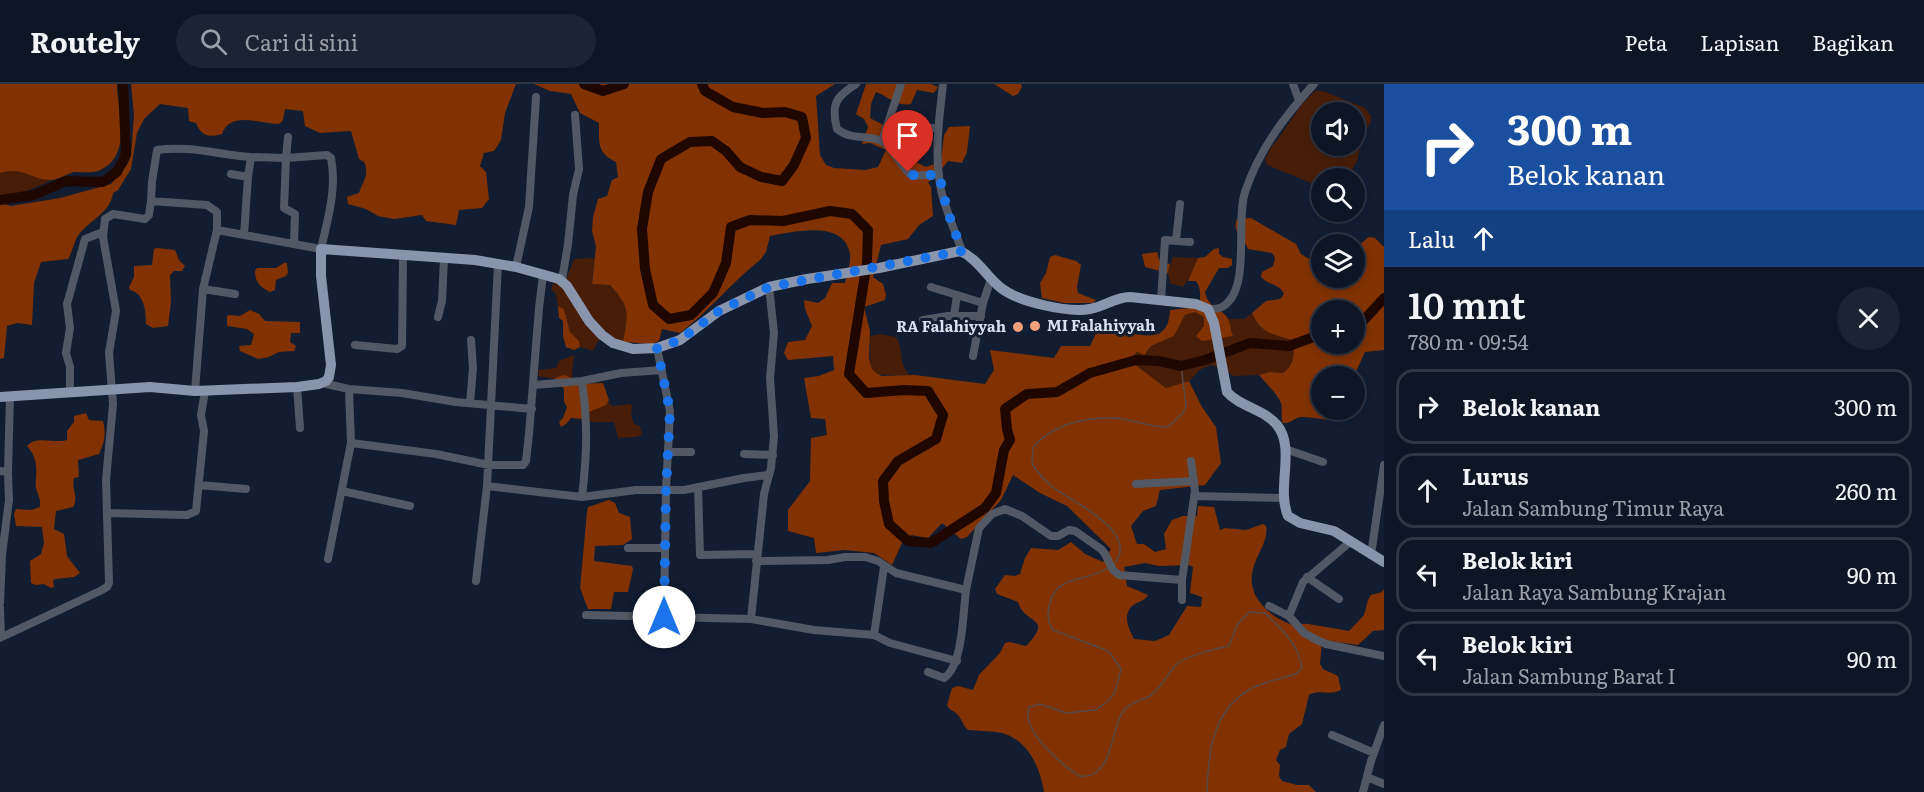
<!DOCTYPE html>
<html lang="id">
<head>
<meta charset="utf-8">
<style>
  :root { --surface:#0e1626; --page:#1c2332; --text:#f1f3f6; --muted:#9b9fa7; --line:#2e3543 }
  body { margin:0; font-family:Literata,serif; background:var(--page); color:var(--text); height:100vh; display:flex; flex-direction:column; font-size:22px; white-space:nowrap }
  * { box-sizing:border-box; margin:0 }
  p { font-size:20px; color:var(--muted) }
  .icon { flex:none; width:33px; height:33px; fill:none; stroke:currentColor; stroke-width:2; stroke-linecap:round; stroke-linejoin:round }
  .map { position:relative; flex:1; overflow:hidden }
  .side { display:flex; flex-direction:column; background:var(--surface); width:540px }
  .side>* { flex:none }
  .guide { background:#1a4fa0; color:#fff; overflow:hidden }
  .tools { position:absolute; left:1311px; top:18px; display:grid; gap:12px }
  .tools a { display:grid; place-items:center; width:54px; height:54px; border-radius:50%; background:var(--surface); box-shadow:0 3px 9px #0003,0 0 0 2px var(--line); font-size:30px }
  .pin { position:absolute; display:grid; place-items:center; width:51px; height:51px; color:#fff; margin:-62px -26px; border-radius:50% 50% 50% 0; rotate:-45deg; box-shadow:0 0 6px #0007 }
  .pin .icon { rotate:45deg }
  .me { position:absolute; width:66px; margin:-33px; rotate:0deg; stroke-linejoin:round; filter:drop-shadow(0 0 4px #0008) }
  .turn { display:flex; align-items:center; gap:21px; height:126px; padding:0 24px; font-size:27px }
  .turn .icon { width:78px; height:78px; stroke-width:2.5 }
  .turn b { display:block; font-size:42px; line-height:51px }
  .then { display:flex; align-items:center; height:57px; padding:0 24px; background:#0003; gap:12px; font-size:22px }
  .round { display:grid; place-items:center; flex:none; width:63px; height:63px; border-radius:32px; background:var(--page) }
  .overview { display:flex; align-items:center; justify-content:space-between; height:102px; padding:0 24px }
  h1 { font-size:36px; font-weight:600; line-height:45px }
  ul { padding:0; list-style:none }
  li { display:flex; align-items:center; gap:18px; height:75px; margin:0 12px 9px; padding:0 12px; border:3px solid var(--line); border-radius:18px }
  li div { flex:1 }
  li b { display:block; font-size:22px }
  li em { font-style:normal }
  header { display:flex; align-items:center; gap:36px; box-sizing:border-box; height:84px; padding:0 30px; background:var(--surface); border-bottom:2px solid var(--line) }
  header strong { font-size:28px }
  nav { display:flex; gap:33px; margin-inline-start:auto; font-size:21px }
  .search { width:420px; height:54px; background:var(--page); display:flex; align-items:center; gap:15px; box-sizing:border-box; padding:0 21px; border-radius:33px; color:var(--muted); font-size:22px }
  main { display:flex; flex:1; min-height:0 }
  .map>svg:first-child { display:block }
  .green { fill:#471d07; fill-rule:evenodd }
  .forest { fill:#813200; fill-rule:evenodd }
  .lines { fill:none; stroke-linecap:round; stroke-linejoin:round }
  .stream { stroke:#574848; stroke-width:1.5 }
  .river { stroke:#1f0700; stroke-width:10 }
  .minor { stroke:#535964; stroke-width:8 }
  .major { stroke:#8995ad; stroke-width:10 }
  .route { stroke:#1a73e8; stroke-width:10; stroke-dasharray:0 18 }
  .poi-dot { fill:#f1a17c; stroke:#121d32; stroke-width:2 }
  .labels { text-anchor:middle; stroke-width:6; stroke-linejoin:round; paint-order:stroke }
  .poi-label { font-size:15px; font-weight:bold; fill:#d9e1f0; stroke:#121d32; text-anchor:start }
</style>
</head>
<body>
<header>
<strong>Routely</strong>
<div class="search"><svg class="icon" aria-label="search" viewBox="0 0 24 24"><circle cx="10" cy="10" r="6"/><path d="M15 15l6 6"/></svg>Cari di sini</div>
<nav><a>Peta</a><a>Lapisan</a><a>Bagikan</a></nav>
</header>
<main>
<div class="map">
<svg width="1384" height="708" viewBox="0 0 1384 708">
  <rect width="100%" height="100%" fill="#121d32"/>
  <path class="green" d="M1315,7h8l42,17 6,8v6l-9,15 -5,24 -9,17h-26l-1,9 -54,-22 -2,-6 7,-13 6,-7 24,-35zM1354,28v34h-32v-34z
    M7,87h13l30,10c-17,8 -31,14 -50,14v-22z
    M1173,173l25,1 -5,14 -10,15 -13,-4 -2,-10z
    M594,174l-2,26 18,1c21,24 18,27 13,57l-17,-8 -8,7 -5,10 -13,-4 -2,-6 -8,-9 -6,-23 -6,-3 -2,-12 -5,-5 2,-5 13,-4 8,-21z
    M1195,228l9,5v9l29,10 -5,-17h16l8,-6c9,21 21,21 40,27 3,14 3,24 -9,33l-14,-1 -10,3 -26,1 -7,-6 -15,-5 -10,4 -12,12 -23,7 -33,-25v-7l4,-4 7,2 7,-8 23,-10 11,-21z
    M880,250l16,3c9,13 0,22 14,39 -43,-2 -39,3 -40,-40z
    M574,271l-2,17 1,7 -14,-3 -4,3 -17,-3 1,-6 17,-2 3,-7z
    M608,318l4,4 18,-2 2,2 -1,9 3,9 6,2 2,9 -6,2 -18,1 -4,-16h-21l-11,-3 2,-5z"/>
  <path class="forest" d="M0,0h117c0,28 17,72 -19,87 -6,2 -16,1 -23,1 -8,1 -18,9 -26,8 -19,-1 -26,-14 -49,-7z
    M131,0h385l-11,29 -4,27 -7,11 -10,2 -4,13 6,6 3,27 -7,9 -23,2 -3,15 -30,-4 -4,-6 -28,4 -16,-3 -12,-7 -18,-5 -1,-7 12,-4c4,-12 11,-19 5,-31l-5,-3 -8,-28 -31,2 -15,-7 -2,-15 -18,-2 -2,11 -4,4c-18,0 -49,-14 -57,10 -13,4 -21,2 -26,-11l-7,-2 -1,-13 -28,-4 -16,15 -7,14 -6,36 -13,21 -5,3c-2,18 -22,27 -33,40 -6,7 -7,18 -12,26l-27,3 -7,21 -2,42 -15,-2 -10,3 -3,32 -4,1v-156l11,3 49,-8 51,-14 16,-19 4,-9 3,-41z
    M534,0h301l-19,12 4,59 6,10 8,3 31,2 13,-3 8,-17 -16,-7 -8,1 6,-17 -4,-8 -8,-5 10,-30h65l7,3 -4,6 -17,-3 -6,14c-13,3 -22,-7 -35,-12l-5,12 -1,14 17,9 2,5 8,3c0,17 15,25 29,32l15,-5 3,-27 5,-8 21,-1 -3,26 -5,11 -14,-2 -14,18 -6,3 3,5 2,29 -14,9 -11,14 -27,6 -8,32 10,7 3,11 -1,5 -21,7 6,24 -1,27 3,11 4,4 6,3 33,-1 70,9 9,-14 -4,-20 64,8 7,-12h29l6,-13c25,-12 72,25 74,-23l29,-3c1,-9 3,-18 -3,-26h-8l10,-23 7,-1 9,-8 5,-1v6l4,3 9,2v6l-4,3h-9l-14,24c3,15 14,15 22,25 3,5 4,14 6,19l-31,5 -6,-5 8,-10v-9l-9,-5 -10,3 -11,21 -23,10 -7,9 -7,-3 -4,4v7l33,25 23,-7 13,26 14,20 5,36 -16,22 -45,5 -4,16 -13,5 -12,15 6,18h7l11,8 11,-3 -2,-15 8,-14 11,-4h14l1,-10 16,1 6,23 5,-2 21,2 17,-6 3,2c3,15 -10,29 -13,43 -7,26 14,46 37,55 6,2 12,-1 18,0 14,2 28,5 41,7l15,-16 4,-15 3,-5 11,-3 2,-3v41l-11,1 -15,14 -36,-5 -2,24 3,5 15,7 3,14c-11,6 -22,-1 -32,5l-7,29 -13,10 -3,13 -6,3 -4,10 4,5 -1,11 3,5 15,4h12l7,7h-272c-4,-25 -16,-52 -42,-59 -11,-2 -23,-2 -34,-3 -5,-4 -6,-11 -11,-16 -4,-4 -7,-3 -10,-9l5,-17 6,-2 15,4 6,-15 21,-22 5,-10 5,-1 16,4c29,-30 -2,-21 -8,-44l-21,-8 -2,-5 10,-14 10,1 5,-2 5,-16 6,-10 27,2 13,-8 14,12 18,8 8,-13 -44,-43 -27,-13 -27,-18 -12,25 -34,37 -6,2 -19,-16 -14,15 -17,-3 -9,8 -10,22 -18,-12 -29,-3 -29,3 -2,-15 -26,-7v-21l22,-29 1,-43 16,-3 -2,-16 -14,-1 -7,-40 15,-2 15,-6 -1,-14 -45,4 -4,-7 4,-11 17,-2 7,-14 -7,-17 -1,-9 14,3 7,-5 7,-15h13c2,-9 6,-20 5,-29 -6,-35 -57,-22 -80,-18l-4,16 -5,7c-29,23 -52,52 -81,74l-18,-4 -3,12 -7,3 -29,-2c5,-30 8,-33 -13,-57l-18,-1 4,-38 -4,-15 1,-14 5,-18 9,-3 5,-16 6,-3 -2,-15c-19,-9 -17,-19 -17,-39l-19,-10 -9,-19 -21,-3zM1145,479l14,3 30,-1 4,2 -3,26 12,4 -1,10 -14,-1 -18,29 -14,6 -21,-2c-5,-10 -12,-23 -2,-33 6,-5 12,-4 16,-11l-21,-9 -3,-19z
    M994,0h27l1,3 -4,7 -5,2z
    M1251,134l45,26 5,10 20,12 1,12h32l1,-30 14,-11 6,1 9,9v103l-19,2 -11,24h-32v34h25c-11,17 -29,6 -46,7 -7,1 -11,7 -18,6 -3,-7 0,-13 -2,-20 -4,-10 -15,-19 -22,-28l10,-3 14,1c12,-9 12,-19 9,-33 -19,-6 -31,-6 -40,-27l14,-12 14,-2 4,-5c-4,-10 -16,-9 -23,-17l1,-5 11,-6 2,-8 -3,-5 -24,-4c-3,-11 -17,-17 -11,-30zM1322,226h32v34h-32z
    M157,164l18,2 4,10 6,6 -3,5h-8l-4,4 1,27 -3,24 -15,2 -7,-4c0,-13 -2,-31 -16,-34l-1,-3 5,-10v-11l18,-1 2,-16z
    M1157,168l3,10 10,2 -2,9 -23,-6 -3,-13z
    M1055,171l21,6 5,4 -4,22 1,6 18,7 -3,3h-29l-22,-5 -2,-15 6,-10 4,-16z
    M284,179h3l1,10 -2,3 -10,4 -1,10 -5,2c-10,-5 -15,-10 -15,-21l2,-3h19z
    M558,222l6,3 6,23 9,9 1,6 -6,3 -8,-3 -3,-11v-15l-4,-3z
    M250,226l9,4 6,7 35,1v11h-9l-1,9 6,4 -2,5 -15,1 -10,5 -11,2 -18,-8 -1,-5 12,-1 3,-11 -7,-5 -20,-3v-10l2,-1 11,1z
    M565,291l8,4 3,5 27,-1 6,17 -3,5 -22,9 -2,5 -11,-1 -5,6 -5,3 -2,-5 4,-4 4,-11 -3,-5v-13l-9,-10 2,-2z
    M86,329l3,7 14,1c3,11 2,22 -4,33l-21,6 1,17 -5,1c-3,11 5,19 -1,29l-17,4 -2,18 10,5 3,22 13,17 -6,4 -19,2 -2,2 1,6 -3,1 -7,-4 -8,1 -5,-2 -1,-22 11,-7 3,-11 -2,-16 -26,-1 -2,-12 2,-5 15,1 9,-3c1,-9 -2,-11 -4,-19 -1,-3 0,-6 0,-10 1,-13 0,-22 -9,-32 10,-11 27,-2 40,-6v-9l7,-9v-6z
    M609,416l6,3 4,10 11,4 2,22 -9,6 -28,1 -1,15 38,5 1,3 -5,23h-14l-3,17h-23l-8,-21 7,-76 1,-5z"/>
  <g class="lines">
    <path class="stream" d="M1115,479c24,-32 -41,-60 -61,-75 -9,-6 -15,-15 -22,-24l1,-16c17,-23 52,-31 80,-30 19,1 36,9 55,9l15,-14 3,-8 -5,-39
      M1108,484c-22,15 -53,5 -59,39 -2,9 -1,16 4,23l53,20 4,3 11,16 -6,23 -7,9 -12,9 -30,3 -26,-9 -11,3c-8,24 32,57 50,69 33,5 32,-45 43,-63 6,-10 18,-12 28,-17 11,-7 17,-22 27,-32 7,-7 41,-16 52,-18l8,-21 12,-13 16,1c17,17 33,30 37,55l-6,6c-15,5 -36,8 -49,17 -35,22 -39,64 -40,101"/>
    <path class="river" d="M584,0l19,7 21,-7
      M702,0l3,7 28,16 30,6 22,-1 17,5 4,21 -12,27 -12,16 -21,-4 -21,-10 -14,-16 -14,-10 -22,1 -29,17 -13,33 -6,37 3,40 8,36 16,14 22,-4 22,-22 13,-30 5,-36 19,-7 33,1 47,-10 22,3 16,16 -1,32 -18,112 17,19 38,-3 24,1 15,24 -7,24 -38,22 -15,20 1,20 5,23 19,17 23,2 54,-35 11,-15 8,-43 6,-10 -3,-11 -2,-20 22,-15 30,-2 33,-19 46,-13 23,1 22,5 24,-6 45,-17 39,3 33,-12
      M0,116l34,-5 32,-14 37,1 14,-10 9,-18 -3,-70
      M1354,247l30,-33"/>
    <path class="minor" d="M856,0c-21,13 -25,21 -19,45 14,12 34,5 46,13 11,7 18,25 29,34l27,-2
      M943,0c-4,36 -9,70 -2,106 5,21 14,41 21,61
      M1293,0l6,17
      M915,41l22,4
      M882,57l19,-57
      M231,90l17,3 -4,58
      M248,93l3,-20 35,1 -2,50 11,6 -1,30
      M151,117l1,-19 5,-32c31,-5 63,5 94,7
      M1176,156l4,-36
      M498,180l-11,222 95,11 54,-7h48l60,-12 24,-3
      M516,183l13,-60 7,-110
      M562,196l6,-36 5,-49 6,-26 -4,-54
      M931,203l52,16 8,-24
      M203,205l32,5
      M1161,216l4,-60 25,2
      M1208,225c4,0 10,0 14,-2 30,-17 13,-85 23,-115 14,-42 39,-75 69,-108
      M954,232l3,-21
      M438,233l4,-16 2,-42
      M923,236l25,-4h33
      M355,261l42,4 5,-3 1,-90
      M657,264l13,63 -4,79 -2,127
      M973,272l10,-53
      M322,299l27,6
      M534,301l48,-4
      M297,303l3,41
      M195,307l8,-102 14,-59
      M70,308v-25l-4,-14 4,-25 -3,-24 18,-65 18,-7
      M470,319l3,-35 -2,-28
      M351,359l85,11 53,11h34l3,-4 3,-27 10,-126 4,-33
      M1285,365l38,13
      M668,368h23
      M744,370l29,1
      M0,387l8,1 1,28 -7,55 -2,48
      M8,388l2,-76
      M1136,400l58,-3
      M199,401l47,4
      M698,403l2,68 57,-1
      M342,407l68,15
      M1194,412l89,2
      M582,413c5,-43 6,-72 0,-116l39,-8 41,-3
      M107,429l80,2 9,-4 8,-80 -3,-16 4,-24
      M628,464h37
      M1371,471l13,-90
      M328,475l23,-116 -2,-54 53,4 54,9 76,7
      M756,477l72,-1 17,-3h20l13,4 18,12 70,17 13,-62 13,-14 13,-5 17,7 29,20h7l11,-6 6,1 26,18 4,5 8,16 6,5 63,5
      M1307,493l32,22
      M476,497l11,-95
      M1182,516v-20l13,-89 -4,-30
      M1269,522l20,10 15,17 11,6 11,5 58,12
      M0,524l1,29
      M586,531l165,4 63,11 60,5 16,8 67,18
      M1289,532l14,-34 47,-40
      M751,535l13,-125 7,-26 3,-32 -4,-58 4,-45 -5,-46
      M874,551l10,-68
      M0,554l100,-47 7,-4 2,-4 -3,-103 7,-76 -4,-51 7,-42 -13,-74 2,-18 8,-5 32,5 4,-4 2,-14 56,4 10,7v18l104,19c7,-31 16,-60 10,-91l-4,-3 -41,3 2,-21
      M928,588l16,6c19,-12 19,-66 22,-88
      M1332,651l42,18
      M1367,693l17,7
      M1363,708l8,-31 13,-36"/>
    <path class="major" d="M0,313l150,-10 45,4 102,-4 22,-3 7,-3 3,-4 2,-12 -10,-89v-27l154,11 41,7 43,12 8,7 22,35 13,14 11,8 20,6 24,-1 23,-8 39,-29 50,-24 38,-8 72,-11 81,-17c17,7 27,26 41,37 18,14 67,25 89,21 15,-3 26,-12 40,-12l66,7 12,5 6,14 13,69c13,15 37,17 50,33 19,23 -1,63 11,91l12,7 34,8 50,31"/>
  </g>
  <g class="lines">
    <path class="route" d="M664,533l2,-127 4,-79 -13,-63 23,-8 39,-29 50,-24 193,-36 -15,-41 -8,-36 -22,3 -9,-5"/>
  </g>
  <g class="poi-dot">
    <circle cx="1035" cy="242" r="6"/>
    <circle cx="1018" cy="243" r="6"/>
  </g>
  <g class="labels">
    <g class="poi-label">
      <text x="1047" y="247">MI Falahiyyah</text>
      <text x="1006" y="248" text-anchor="end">RA Falahiyyah</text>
    </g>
  </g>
</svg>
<div class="tools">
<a><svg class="icon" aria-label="sound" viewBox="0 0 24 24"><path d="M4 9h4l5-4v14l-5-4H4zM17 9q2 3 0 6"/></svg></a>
<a><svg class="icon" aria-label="search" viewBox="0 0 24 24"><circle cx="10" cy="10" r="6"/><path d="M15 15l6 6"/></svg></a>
<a><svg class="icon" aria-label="layers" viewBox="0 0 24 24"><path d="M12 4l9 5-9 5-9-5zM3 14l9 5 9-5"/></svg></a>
<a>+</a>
<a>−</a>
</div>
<div class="pin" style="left:908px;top:88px;background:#d93025"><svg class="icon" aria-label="arrive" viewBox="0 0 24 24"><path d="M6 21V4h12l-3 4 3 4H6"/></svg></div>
<svg class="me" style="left:664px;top:533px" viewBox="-20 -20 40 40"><circle r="19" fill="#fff"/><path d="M0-13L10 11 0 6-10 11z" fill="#1a73e8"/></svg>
</div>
<section class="side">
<div class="guide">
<div class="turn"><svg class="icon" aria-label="right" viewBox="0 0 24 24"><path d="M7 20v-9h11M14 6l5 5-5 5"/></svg><div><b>300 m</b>Belok kanan</div></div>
<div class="then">Lalu<svg class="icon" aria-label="ahead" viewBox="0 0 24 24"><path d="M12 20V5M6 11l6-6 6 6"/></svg></div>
</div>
<div class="overview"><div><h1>10 mnt</h1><p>780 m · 09:54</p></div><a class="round"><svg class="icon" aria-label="close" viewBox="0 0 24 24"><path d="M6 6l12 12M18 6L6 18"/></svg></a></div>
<ul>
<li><svg class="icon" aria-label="right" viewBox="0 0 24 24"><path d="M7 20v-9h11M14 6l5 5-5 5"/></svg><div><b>Belok kanan</b></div><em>300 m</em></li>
<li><svg class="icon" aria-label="ahead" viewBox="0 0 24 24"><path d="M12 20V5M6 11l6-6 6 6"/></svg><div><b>Lurus</b><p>Jalan Sambung Timur Raya</p></div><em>260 m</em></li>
<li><svg class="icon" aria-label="left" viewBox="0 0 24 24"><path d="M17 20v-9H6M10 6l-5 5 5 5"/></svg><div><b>Belok kiri</b><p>Jalan Raya Sambung Krajan</p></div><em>90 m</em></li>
<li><svg class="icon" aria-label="left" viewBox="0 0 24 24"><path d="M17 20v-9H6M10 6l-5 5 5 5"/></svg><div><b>Belok kiri</b><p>Jalan Sambung Barat I</p></div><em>90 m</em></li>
</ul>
</section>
</main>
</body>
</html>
